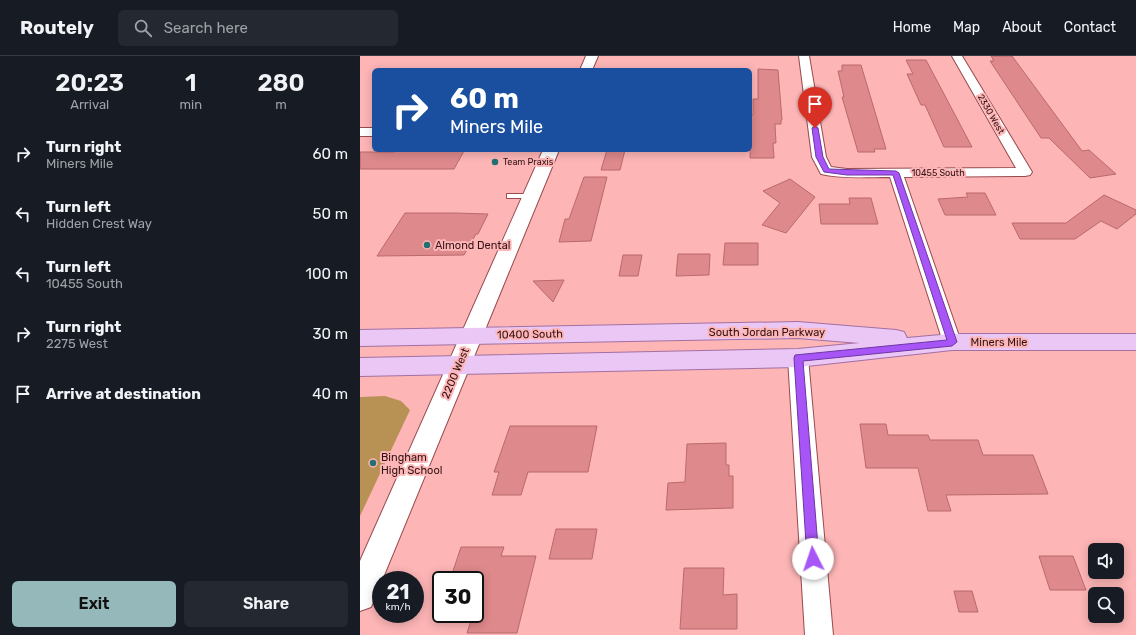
<!DOCTYPE html>
<html lang="en">
<head>
<meta charset="utf-8">
<style>
  :root { --surface:#171b24; --page:#242831; --text:#f1f3f6; --muted:#9ea1a6; --line:#363941; --accent:#95b8ba }
  body { margin:0; font-family:Rubik,sans-serif; background:var(--page); color:var(--text); height:100vh; display:flex; flex-direction:column; font-size:15px; white-space:nowrap }
  * { box-sizing:border-box; margin:0 }
  p { font-size:13px; color:var(--muted) }
  .icon { flex:none; width:22px; height:22px; fill:none; stroke:currentColor; stroke-width:2; stroke-linecap:round; stroke-linejoin:round }
  .map { position:relative; flex:1; overflow:hidden }
  .drawer { display:flex; flex-direction:column; background:var(--surface); width:360px }
  .drawer>* { flex:none }
  .top-card { position:absolute; left:12px; top:12px; width:380px; height:84px; border-radius:6px; box-shadow:0 2px 10px #0003; background:#1a4fa0; color:#fff; overflow:hidden }
  .buttons { position:absolute; left:728px; top:487px; display:grid; gap:8px }
  .buttons a { display:grid; place-items:center; width:36px; height:36px; border-radius:6px; background:var(--surface); box-shadow:0 2px 10px #0003; font-size:20px }
  .speed { position:absolute; left:12px; top:515px; display:flex; gap:8px; font-size:20px; font-weight:700; text-align:center }
  .speed>* { display:grid; place-content:center; width:52px; height:52px; border-radius:50%; background:var(--surface); box-shadow:0 2px 10px #0003; line-height:1 }
  .speed small { font-size:10px; font-weight:400 }
  .speed .limit { border:2px solid #111; border-radius:6px; background:#fff; color:#111 }
  .pin { position:absolute; display:grid; place-items:center; width:34px; height:34px; color:#fff; margin:-41px -17px; border-radius:50% 50% 50% 0; rotate:-45deg; box-shadow:0 0 4px #0007 }
  .pin .icon { rotate:45deg }
  .me { position:absolute; width:44px; margin:-22px; rotate:356deg; stroke-linejoin:round; filter:drop-shadow(0 0 3px #0008) }
  .turn { display:flex; align-items:center; gap:14px; height:84px; padding:0 12px; font-size:18px }
  .turn .icon { width:52px; height:52px; stroke-width:2.5 }
  .turn b { display:block; font-size:28px; line-height:34px }
  .eta { display:flex; justify-content:space-evenly; align-items:center; height:68px; text-align:center }
  .eta b { font-size:24px; font-weight:600; line-height:28px }
  .primary-button { display:flex; gap:8px; margin-top:auto; padding:8px 12px }
  .primary-button a { flex:1; height:46px; border-radius:6px; background:var(--accent); color:#111; font-size:16px; font-weight:600; line-height:46px; text-align:center }
  .primary-button a+a { background:var(--page); color:var(--text) }
  ul { padding:0; list-style:none }
  li { display:flex; align-items:center; gap:12px; height:60px; padding:0 12px }
  li div { flex:1 }
  li b { display:block; font-size:15px }
  li em { font-style:normal }
  header { display:flex; align-items:center; gap:24px; box-sizing:border-box; height:56px; padding:0 20px; background:var(--surface); border-bottom:1px solid var(--line) }
  header strong { font-size:19px }
  nav { display:flex; gap:22px; margin-inline-start:auto; font-size:14px }
  .search { width:280px; height:36px; background:var(--page); display:flex; align-items:center; gap:10px; box-sizing:border-box; padding:0 14px; border-radius:6px; color:var(--muted); font-size:15px }
  main { display:flex; flex:1; min-height:0 }
  .map>svg:first-child { display:block }
  .green { fill:#b89254 }
  .building { fill:#de898b; stroke:#ba696c }
  .lines { fill:none; stroke-linecap:round; stroke-linejoin:round }
  .service-casing { stroke:#984a4f; stroke-width:2 }
  .minor-casing { stroke:#984a4f; stroke-width:2 }
  .tertiary-casing { stroke:#984a4f; stroke-width:2 }
  .primary-casing { stroke:#a270a3; stroke-width:2 }
  .service { fill:#fff; fill-rule:evenodd }
  .minor { fill:#fff; fill-rule:evenodd }
  .tertiary { fill:#fff; fill-rule:evenodd }
  .primary { fill:#ebc7f6; fill-rule:evenodd }
  .route { fill:#a855f7; stroke:#6d37a1 }
  .poi-dot { fill:#246f71; stroke:#fdb5b6; stroke-width:1.5 }
  .labels { text-anchor:middle; stroke-width:4; stroke-linejoin:round; paint-order:stroke }
  .far-street-label { font-size:9px; fill:#331214; stroke:#fdb5b6 }
  .far-poi-label { font-size:9px; fill:#331214; stroke:#fdb5b6; text-anchor:start }
  .poi-label { font-size:11px; fill:#331214; stroke:#fdb5b6; text-anchor:start }
  .street-label { font-size:11px; fill:#331214; stroke:#fdb5b6 }
</style>
</head>
<body>
<header>
<strong>Routely</strong>
<div class="search"><svg class="icon" aria-label="search" viewBox="0 0 24 24"><circle cx="10" cy="10" r="6"/><path d="M15 15l6 6"/></svg>Search here</div>
<nav><a>Home</a><a>Map</a><a>About</a><a>Contact</a></nav>
</header>
<main>
<section class="drawer">
<div class="eta">
<div><b>20:23</b><p>Arrival</p></div>
<div><b>1</b><p>min</p></div>
<div><b>280</b><p>m</p></div>
</div>
<ul>
<li><svg class="icon" aria-label="right" viewBox="0 0 24 24"><path d="M7 20v-9h11M14 6l5 5-5 5"/></svg><div><b>Turn right</b><p>Miners Mile</p></div><em>60 m</em></li>
<li><svg class="icon" aria-label="left" viewBox="0 0 24 24"><path d="M17 20v-9H6M10 6l-5 5 5 5"/></svg><div><b>Turn left</b><p>Hidden Crest Way</p></div><em>50 m</em></li>
<li><svg class="icon" aria-label="left" viewBox="0 0 24 24"><path d="M17 20v-9H6M10 6l-5 5 5 5"/></svg><div><b>Turn left</b><p>10455 South</p></div><em>100 m</em></li>
<li><svg class="icon" aria-label="right" viewBox="0 0 24 24"><path d="M7 20v-9h11M14 6l5 5-5 5"/></svg><div><b>Turn right</b><p>2275 West</p></div><em>30 m</em></li>
<li><svg class="icon" aria-label="arrive" viewBox="0 0 24 24"><path d="M6 21V4h12l-3 4 3 4H6"/></svg><div><b>Arrive at destination</b></div><em>40 m</em></li>
</ul>
<div class="primary-button"><a>Exit</a><a>Share</a></div>
</section>
<div class="map">
<svg width="776" height="579" viewBox="0 0 776 579">
  <rect width="100%" height="100%" fill="#fdb5b6"/>
  <path class="green" d="M25,340l16,5 9,9 -50,106v-119z"/>
  <path class="building" d="M631,0h21l70,95 7,-1 27,24 -26,4 -41,-40h-8l-51,-77h4z
    M546,4h20l46,87h-28l-19,-42h-4l-14,-31h6z
    M482,9h19l25,84h-12l1,3h-17l-16,-55h2l-6,-26h4z
    M398,13l20,1 4,50h-1v4h-6l1,19h-3l1,15h-24l1,-43h2v-16h5z
    M247,94h18l-5,20h-19z
    M36,95h68l-10,18h-94v-17h35z
    M224,121h23l-16,64 -32,1 6,-23h4z
    M430,123l25,18 -29,36 -24,-8 18,-22 -17,-12z
    M606,137h19l11,22h-51l-7,-16 30,-2z
    M744,139l32,15v4l-19,15 -16,-8 -26,18h-55l-8,-16h54z
    M489,142h22l7,26h-57l-2,-20h31z
    M45,157h50l33,1 -10,20h-2l-12,21 -87,1z
    M365,187h33v22h-35z
    M318,198h32l-1,21 -33,1z
    M263,199h19l-4,21h-19z
    M204,224l-11,22 -20,-21z
    M500,368h26l2,11h40l2,5h48l5,15h50l15,39 -102,1 5,16h-23l-10,-43h-52z
    M150,370h87l-9,46h-60l-7,23h-29l7,-23h-5z
    M366,387v22h3v11h4v32l-67,2 2,-27 17,-1 2,-38z
    M196,473h41l-5,30h-43z
    M101,491h43l-3,9h35l-19,77h-50l6,-19h2v-7l7,-23h-7v-4h-25z
    M679,500h34l13,34h-36z
    M324,512h40l-1,27 14,-1v35h-57z
    M594,535h18l6,21h-19z"/>
  <g class="lines">
    <g class="service-casing">
      <path id="service" d="M147,138h24l4,2 -4,2h-24z"/>
    </g>
    <g class="minor-casing">
      <path id="minor" d="M439,0h10l17,101 5,10 16,2 169,-1 -64,-112h10l70,116 -2,3 -5,1 -121,1 57,165 -2,5 -7,2 -7,-2 -2,-5 -53,-165c-22,0 -47,2 -69,-3l-9,-17z
        M0,72h14v8h-14z
        M438,295l7,2 3,5 25,277h-28l-17,-277 3,-5z"/>
    </g>
    <g class="tertiary-casing">
      <path id="tertiary" d="M226,0h12l-6,14h-12z
        M183,94h16l-188,457 -11,4v-50z"/>
    </g>
    <g class="primary-casing">
      <path id="primary" d="M438,266l98,8 8,2 3,6 45,-4h184v16h-184l-154,17 -438,9v-18l438,-9 62,-6 -62,-5 -438,8v-16z"/>
    </g>
    <use href="#service" class="service"/>
    <use href="#minor" class="minor"/>
    <use href="#tertiary" class="tertiary"/>
    <use href="#primary" class="primary"/>
  </g>
  <path class="route" d="M455,70l3,2 5,29 6,12 67,2 3,2 58,169 -5,4 -149,15 16,198 -2,4 -4,2 -4,-2 -2,-4 -13,-201 1,-3 152,-15 -54,-165h-46l-23,-3 -8,-15 -4,-29z"/>
  <g class="poi-dot">
    <circle cx="135" cy="106" r="4"/>
    <circle cx="67" cy="189" r="4"/>
    <circle cx="13" cy="407" r="4"/>
  </g>
  <g class="labels">
    <g class="far-street-label">
      <text transform="translate(631 58) rotate(60)" y="3">2330 West</text>
      <text x="578" y="120">10455 South</text>
    </g>
    <g class="far-poi-label">
      <text x="143" y="109">Team Praxis</text>
    </g>
    <g class="poi-label">
      <text x="75" y="193">Almond Dental</text>
      <text x="21" y="405">Bingham<tspan x="21" dy="13">High School</tspan></text>
    </g>
    <g class="street-label">
      <text x="407" y="280">South Jordan Parkway</text>
      <text transform="translate(170 278) rotate(-1)" y="4">10400 South</text>
      <text x="639" y="290">Miners Mile</text>
      <text transform="translate(95 317) rotate(-67)" y="4">2200 West</text>
    </g>
  </g>
</svg>
<div class="buttons">
<a><svg class="icon" aria-label="sound" viewBox="0 0 24 24"><path d="M4 9h4l5-4v14l-5-4H4zM17 9q2 3 0 6"/></svg></a>
<a><svg class="icon" aria-label="search" viewBox="0 0 24 24"><circle cx="10" cy="10" r="6"/><path d="M15 15l6 6"/></svg></a>
</div>
<div class="speed"><div>21<small>km/h</small></div><div class="limit">30</div></div>
<div class="pin" style="left:455px;top:72px;background:#d93025"><svg class="icon" aria-label="arrive" viewBox="0 0 24 24"><path d="M6 21V4h12l-3 4 3 4H6"/></svg></div>
<svg class="me" style="left:453px;top:503px" viewBox="-20 -20 40 40"><circle r="19" fill="#fff"/><path d="M0-13L10 11 0 6-10 11z" fill="#a855f7"/></svg>
<div class="top-card">
<div class="turn"><svg class="icon" aria-label="right" viewBox="0 0 24 24"><path d="M7 20v-9h11M14 6l5 5-5 5"/></svg><div><b>60 m</b>Miners Mile</div></div>
</div>
</div>
</main>
</body>
</html>
